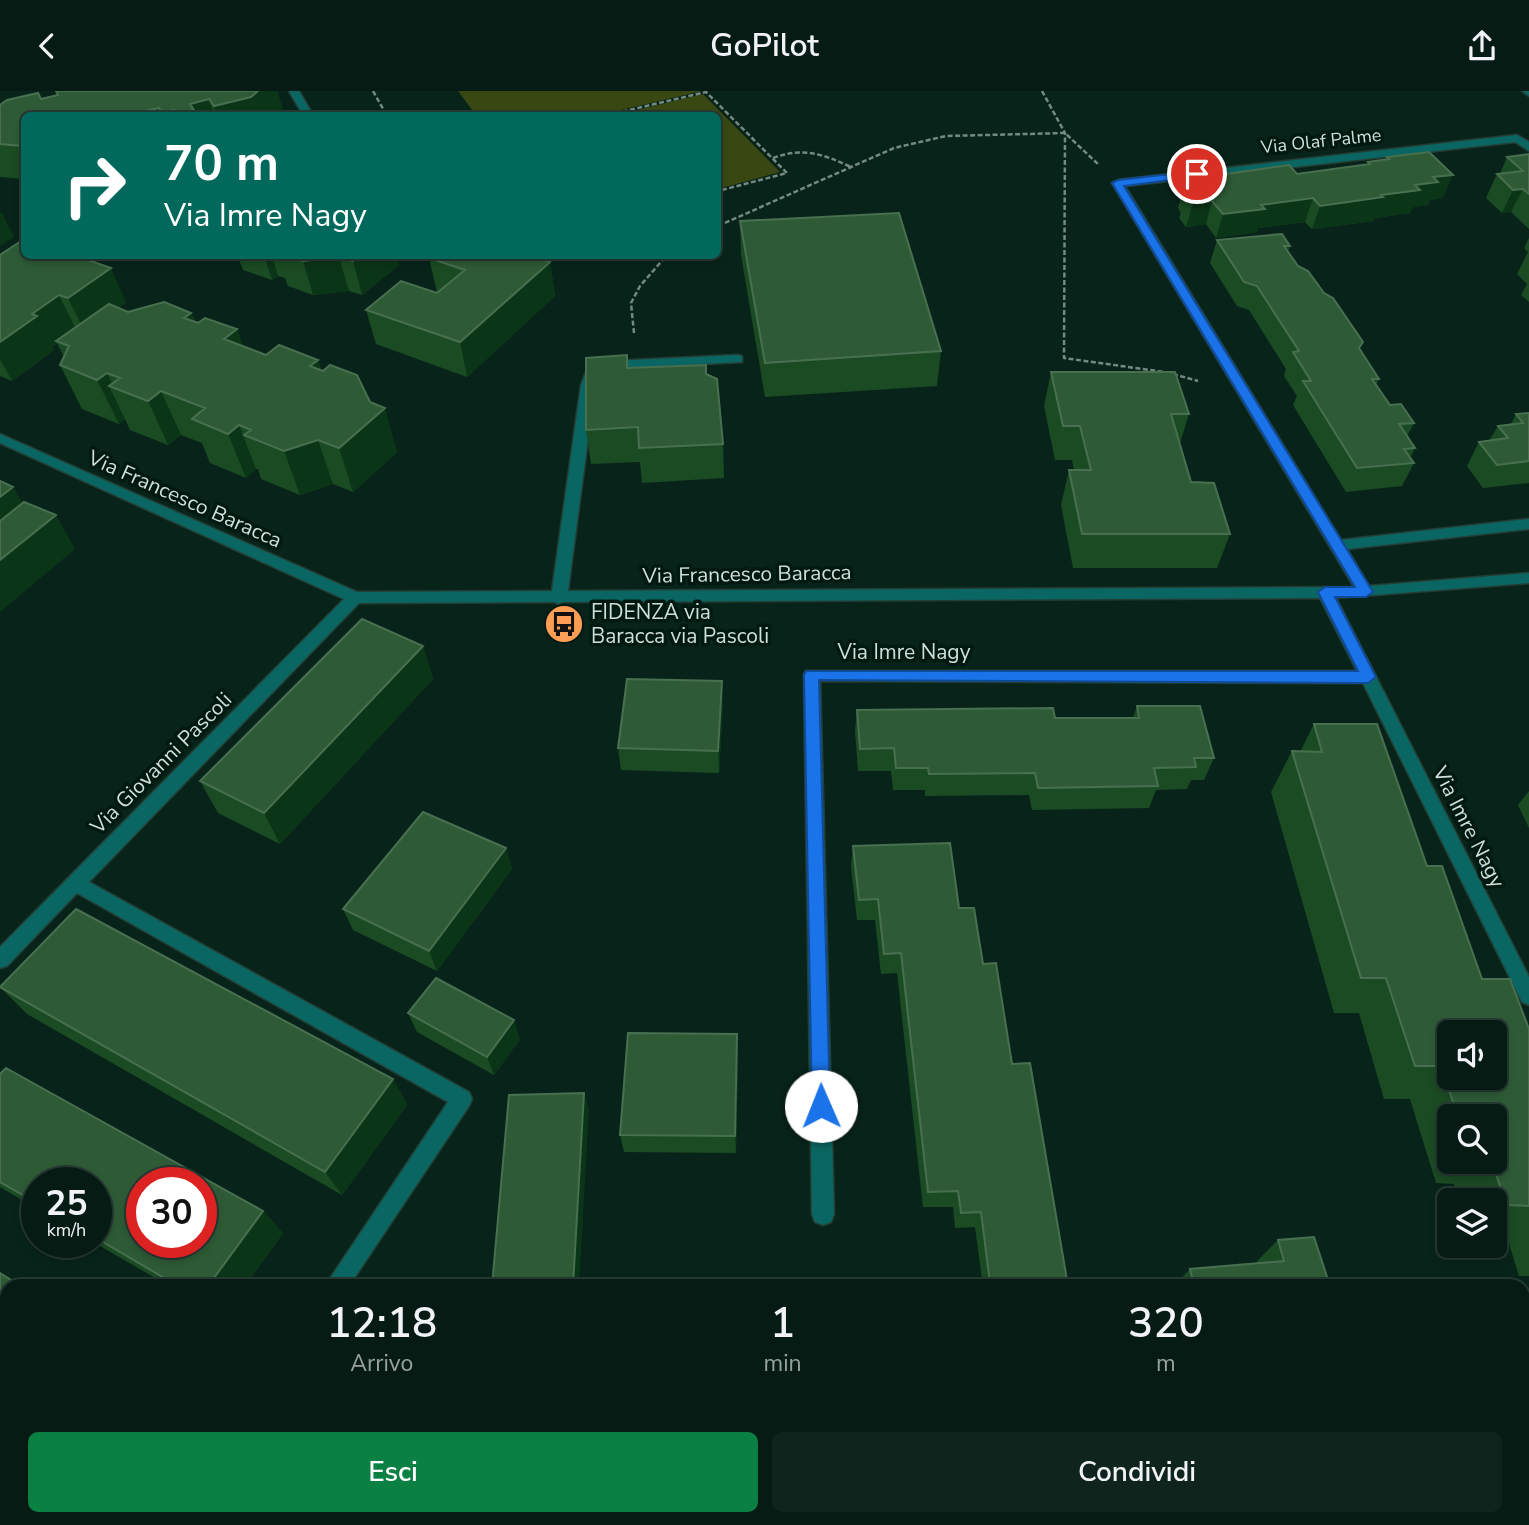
<!DOCTYPE html>
<html lang="it">
<head>
<meta charset="utf-8">
<style>
  :root { --surface:#061b14; --page:#0f241d; --text:#f1f3f6; --muted:#98a1a0; --line:#273934; --accent:#0b8043 }
  body { margin:0; font-family:"Nunito Sans",sans-serif; background:var(--page); color:var(--text); height:100vh; display:flex; flex-direction:column; font-size:26px; white-space:nowrap }
  * { box-sizing:border-box; margin:0 }
  p { font-size:23px; color:var(--muted) }
  .icon { flex:none; width:38px; height:38px; fill:none; stroke:currentColor; stroke-width:2; stroke-linecap:round; stroke-linejoin:round }
  .map { position:relative; flex:1; overflow:hidden }
  .drawer { position:absolute; left:0px; top:1188px; width:1530px; height:247px; display:flex; flex-direction:column; background:var(--surface); border-radius:21px 21px 0 0; box-shadow:0 4px 10px #0003,0 0 0 2px var(--line) }
  .drawer>* { flex:none }
  .banner { position:absolute; left:21px; top:21px; width:700px; height:147px; border-radius:10px; box-shadow:0 4px 10px #0003,0 0 0 2px var(--line); background:#00695c; color:#fff; overflow:hidden }
  .tools { position:absolute; left:1437px; top:929px; display:grid; gap:14px }
  .tools a { display:grid; place-items:center; width:70px; height:70px; border-radius:10px; background:var(--surface); box-shadow:0 4px 10px #0003,0 0 0 2px var(--line); font-size:35px }
  .speed { position:absolute; left:21px; top:1076px; display:flex; gap:14px; font-size:35px; font-weight:700; text-align:center }
  .speed>* { display:grid; place-content:center; width:91px; height:91px; border-radius:50%; background:var(--surface); box-shadow:0 4px 10px #0003,0 0 0 2px var(--line); line-height:1 }
  .speed small { font-size:18px; font-weight:400 }
  .speed .limit { border:10px solid #d22; background:#fff; color:#111 }
  .pin { position:absolute; display:grid; place-items:center; width:60px; height:60px; color:#fff; margin:-30px; border:4px solid #fff; border-radius:50%; box-shadow:0 2px 7px #0007 }
  .me { position:absolute; width:77px; margin:-38px; rotate:359deg; stroke-linejoin:round; filter:drop-shadow(0 0 5px #0008) }
  .turn { display:flex; align-items:center; gap:24px; height:147px; padding:0 28px; font-size:32px }
  .turn .icon { width:91px; height:91px; stroke-width:2.5 }
  .turn b { display:block; font-size:49px; line-height:60px }
  .eta { display:flex; justify-content:space-evenly; align-items:center; height:119px; text-align:center }
  .eta b { font-size:42px; font-weight:600; line-height:49px }
  .primary-button { display:flex; gap:14px; margin-top:auto; padding:14px 28px }
  .primary-button a { flex:1; height:80px; border-radius:10px; background:var(--accent); color:#fff; font-size:28px; font-weight:600; line-height:80px; text-align:center }
  .primary-button a+a { background:var(--page); color:var(--text) }
  header { display:flex; justify-content:space-between; align-items:center; height:91px; padding:0 28px; background:var(--surface); font-size:32px; font-weight:600 }
  .map>svg:first-child { display:block }
  .green { fill:#394812 }
  .lines { fill:none; stroke-linecap:round; stroke-linejoin:round }
  .service-casing { stroke:#243e35; stroke-width:3 }
  .minor-casing { stroke:#243e35; stroke-width:3 }
  .tertiary-casing { stroke:#243e35; stroke-width:3 }
  .path { stroke:#748981; stroke-width:2.5; stroke-dasharray:5 2.5; stroke-linecap:butt }
  .service { fill:#0a6662; fill-rule:evenodd }
  .minor { fill:#0a6662; fill-rule:evenodd }
  .tertiary { fill:#0a6662; fill-rule:evenodd }
  .wall { fill:#1b4b23; fill-rule:evenodd }
  .shaded-wall { fill:#0b3517 }
  .building { fill:#2e5b36; stroke:#487050; stroke-width:2; fill-rule:evenodd }
  .route { fill:#1a73e8; stroke:#114b97; stroke-width:2 }
  .labels { text-anchor:middle; stroke-width:7; stroke-linejoin:round; paint-order:stroke }
  .far-street-label { font-size:18px; fill:#d0dfd9; stroke:#011a11 }
  .street-label { font-size:21px; fill:#d0dfd9; stroke:#011a11 }
  .poi-label { font-size:21px; fill:#d0dfd9; stroke:#011a11; text-anchor:start }
</style>
</head>
<body>
<header><svg class="icon" aria-label="back" viewBox="0 0 24 24"><path d="M15 5l-7 7 7 7"/></svg>GoPilot<svg class="icon" aria-label="share" viewBox="0 0 24 24"><path d="M12 15V3M7 8l5-5 5 5M5 13v7h14v-7"/></svg></header>
<div class="map">
<svg width="1529" height="1434" viewBox="0 0 1529 1434">
  <rect width="100%" height="100%" fill="#08241a"/>
  <path class="green" d="M458,0h244l-102,24h-124z
    M703,3l77,78 -62,17v-74h-102z"/>
  <g class="lines">
    <g class="service-casing">
      <path id="service" d="M737,264l5,1v6l-142,7 -5,16 -28,213 -8,6 -5,-2 -3,-4 30,-213 9,-23z"/>
    </g>
    <g class="minor-casing">
      <path id="minor" d="M289,0h10l14,24h-10z
        M1517,44l12,7v9l-14,-9 -390,44 216,354 188,-21v10l-182,20 22,37 160,-13v10l-193,15 193,379v28l-7,-3 -159,-319 -543,-2 14,533 -3,8 -8,3 -8,-3 -3,-8 -8,-539 2,-4h551l-37,-73 -961,5 -270,279 380,210 3,7 -3,7 -120,180h-24l123,-184 -371,-209 -70,73 -7,2v-21l344,-348 -344,-156v-9l357,158 997,-5 -242,-404 6,-3z
        M0,1414l7,3v11h14l2,6h-23z
        M164,1428h27l-2,6h-27z"/>
    </g>
    <g class="tertiary-casing">
      <path id="tertiary" d="M1522,0h7v5z"/>
    </g>
    <path class="path" d="M373,0l13,23
      M1042,0l23,42 -1,225 100,14
      M608,24l98,-23 81,81 -69,18
      M773,67c30,-11 50,-4 78,9
      M718,135l176,-78 52,-12 119,-3 34,32
      M634,242l-3,-30 9,-17 27,-31
      M1173,283l25,7"/>
    <use href="#service" class="service"/>
    <use href="#minor" class="minor"/>
    <use href="#tertiary" class="tertiary"/>
  </g>
  <path class="wall" d="M56,0h221l6,20 -5,4h-254v64l-24,-2v-72l41,-6 16,-4z
    M1529,63v75l-18,-17 -9,1 -16,-15 11,-24h3l7,-17z
    M1387,66l56,41 -13,2 -2,5 -15,2 -3,6 -35,5 -1,3 -62,8 -7,-7 -47,6 -1,4 -41,6 -10,-14 -20,3 -7,-9 2,-5 -3,-5 6,-23 26,-4 2,-5 85,-2 70,-9 1,-3 18,-2z
    M740,130l201,130 -4,35 -172,11 -24,-142z
    M1529,147v64l-8,-7 6,-11 -10,-10 11,-22 -4,-4z
    M1217,149l73,6 -2,5 72,99 19,29 -3,6 14,20 24,18 -7,13 8,12 -5,10 4,5 -12,23 -56,6 -53,-87 4,-9 -13,-20 2,-7 -37,-59 -12,-4 -27,-43z
    M0,164l126,47 -8,6 10,4 63,1 4,8 42,8 6,17 23,9 52,5 3,10 49,32 27,50 -44,40 -20,-8 -33,11 -39,-16 -3,-10h-2l-10,9 -36,-15 -8,-20 -21,-8 -13,10 -38,-15 -5,-11 -6,5 -37,-15 -22,-44 4,-8 -7,-14 -5,4 2,3 -42,31 -12,-5z
    M235,164h161l3,10 -37,30 -13,-4 -36,4 -25,-9 -3,-8 -7,-2 -6,4 -29,-10 -5,-13z
    M429,167l121,4 5,34 -88,81 -91,-33 -10,-34 71,-17h1l-1,-1z
    M628,277l78,6 17,70 1,34 -82,5 -2,-21 -49,2 -5,-34z
    M1051,281l138,42 -9,29 11,39 39,52 -13,34h-144l-12,-63 8,-35h5l-2,-10h-17l-11,-54z
    M1529,322v70l-46,5 -16,-22 12,-24 10,-1 9,-15 13,-2 5,-10z
    M423,555l10,33 -153,165 -62,-31 -18,-32z
    M723,613l-4,69 -98,-3 -3,-22z
    M1137,615l77,52 -10,22h-13l-4,9 -31,1 -7,18 -117,2 -3,-15 -104,1v-6h-32l-2,-19h-33l-3,-39 2,-22 198,8h78z
    M1314,633l113,142 55,113 47,50v247h-10l-13,-42 -12,-1v-32h-34l-6,-17 -18,-1 -26,-84h-26l-25,-86h-25l-63,-221 21,-41 8,1zM1449,1026h45v45h-45z
    M1529,700v37l-11,-23z
    M853,755l106,62 24,56 29,100 55,216 -4,6h-80l-8,-59 -20,1 -2,-21h-30l-26,-234 -16,1 -6,-54h-18l-6,-53z
    M506,757l6,21 -75,102 -84,-41 -10,-21z
    M0,896l393,92 14,26 -65,90 -315,-181z
    M408,922l112,26 -26,36 -77,-43z
    M738,962l-2,100 -112,-1 -4,-17z
    M0,983l263,137 20,22 -38,53h-76l-74,-43h1v-60h-59v26l-37,-22z
    M1278,1149l52,46h-156l16,-17 68,-6 -1,-2z"/>
  <path class="shaded-wall" d="M258,0h19l6,20 -5,4h-61l-3,-9z
    M209,8l5,16h-37l-1,-1 14,-10z
    M159,17l3,7h-33z
    M174,19l2,5h-13l-1,-2z
    M24,48v10l-4,-9z
    M1453,84l-10,23 -13,2 -2,5 -15,2 -3,6 -35,5 -1,3 -62,8 8,-23 61,-11 34,-10 18,-8z
    M1523,98l-12,23 -9,1 11,-23z
    M1313,107l-8,24 -47,6 -1,4 -41,6 7,-24 38,-9z
    M1212,110l-6,23 -20,3 7,-24z
    M2,122l12,24 -14,9v-32z
    M264,164h8l6,21 -6,4z
    M359,164h37l3,10 -37,30 -9,-34z
    M339,166l10,34 -36,4 -10,-34z
    M550,171l5,34 -88,81 -7,-35z
    M111,177l15,34 -41,31 -17,-35z
    M59,204l17,34 -20,12 1,2 -5,4 2,3 -42,31 -12,-22v-17l32,-28z
    M191,222l18,44 -25,-39z
    M237,238l16,44 -29,-34z
    M318,269l14,44 -22,-38z
    M107,282l7,14 -5,-1 16,33 -6,5 -22,-44z
    M161,300l20,44 -13,10 -20,-44z
    M385,317l12,44 -44,40 -14,-44z
    M239,334l17,44 -10,9 -18,-44z
    M318,349l15,44 -33,11 -16,-44z
    M13,396l20,34 -33,26v-50z
    M56,424l19,34 -75,63v-52z
    M423,555l10,33 -153,165 -16,-31z
    M722,590l1,23 -4,69 -1,-22z
    M506,757l6,21 -75,102 -8,-20z
    M514,929l6,19 -26,36 -7,-18z
    M737,943l1,19 -2,100 -1,-17z
    M393,988l14,26 -65,90 -17,-23z
    M584,1002l5,17 -10,176h-6z
    M263,1120l20,22 -38,53h-37z"/>
  <path class="building" d="M56,0h202l-7,6 -37,9 -5,-7 -19,5 4,6 -18,4 -2,-4 -12,3 -3,-5 -30,7h-105v24l-4,1 3,6 -23,-2v-39l7,-5 31,-7 3,6 17,-4z
    M1429,61l24,23 -20,2 5,5 -23,3 5,5 -39,5 2,2 -63,9 -7,-8 -52,7 4,4 -42,5 -11,-13 -19,2 -7,-9 5,-1 -7,-8 32,-4 -4,-5 77,-11 8,9 73,-10 -2,-2 21,-3 -2,-2z
    M1529,63v40l-6,-5 -10,1 -16,-16 26,-3 -16,-14z
    M899,122l42,138 -176,12 -25,-142z
    M1282,143l8,12h-6l14,20 10,5 16,22 9,5 30,44 -4,6 20,31h-7l18,26 11,-1 13,19 -15,1 16,24 -11,1 10,14 -57,5 -54,-87h8l-18,-29 6,-1 -42,-65 -13,-4 -27,-42z
    M24,148v16h50l37,13 -43,30 -9,-3 -27,19 5,2 -37,26v-87z
    M287,164h72l-6,6 -14,-4 -36,4z
    M432,164h99l19,7 -90,80 -94,-32 35,-29 36,12 28,-23 -36,-12z
    M164,211l27,11 -7,5 14,5 7,-5 32,11 -13,10 42,16 13,-10 39,15 -8,6 13,5 7,-6 27,10 13,27 15,6 -46,40 -21,-8 -34,11 -40,-16 7,-5 -12,-5 -11,9 -36,-15 13,-11 -44,-17 -13,10 -39,-15 11,-8 -13,-5 -10,7 -37,-15 9,-19 -13,-5 53,-37 19,8z
    M627,264v13l79,-3v9l11,5 6,65 -84,4 -1,-21 -52,3v-72z
    M1051,281h124l14,42h-18l20,68 23,1 16,51h-148l-13,-64h22l-11,-44h-17z
    M1529,322v48l-32,4 -18,-23 29,-4 -10,-12 25,-3 -7,-9z
    M0,390l13,6 -13,10z
    M24,411l32,13 -56,45v-39z
    M362,528l61,27 -159,167 -64,-32z
    M627,588l95,2 -4,70 -100,-3z
    M1137,615h63l14,52h-20l2,9 -42,1 4,18 -120,2 -3,-15 -106,1 -1,-6h-32l-2,-20 -34,1 -3,-39 196,-2 2,10h84z
    M1314,633h63l50,142h15l40,113h28l19,50v177l-23,-1 -14,-43h2v-45h-36l-17,-51h-26l-29,-88h-25l-69,-227 30,1zM1449,942h45v45h-45z
    M423,721l83,36 -77,103 -86,-42z
    M950,752l9,65h15l9,56 13,-1 16,101 18,-1 37,217 -77,3 -9,-71 -20,1 -3,-22 -30,1 -27,-239 -17,1 -6,-55 -19,1 -6,-54z
    M76,818l317,170 -68,93 -325,-185z
    M436,887l78,42 -27,37 -79,-44z
    M628,942l109,1 -2,102 -115,-1z
    M6,977l257,143 -55,75h-30l-82,-48v-55h-59v20l-37,-21v-108zM142,1092h59v60h-59z
    M584,1002l-11,193h-81l17,-191z
    M1314,1146l16,49h-136l-4,-17 94,-8 -6,-21z
    M0,1182l21,13h-14v168l-7,-5z
    M202,1428h182l10,6h-196z"/>
  <path class="route" d="M1197,80l4,1v4l-77,10 249,406 -7,5h-31l41,80 -8,6 -549,-3 11,426 -3,6 -6,3 -7,-3 -2,-6 -8,-431 2,-4h552l-40,-79 7,-5h30l-243,-404 6,-3z"/>
  <defs>
    <g id="bus-disc" transform="scale(2.0125)"><circle r="9.5" fill="#fd9d54" stroke="#011a11"/><path d="M-5-6H5V4H4V6H2V4H-2V6H-4V4H-5ZM-3.5-4V0h7V-4ZM-3.5 1.2v1.5H-2V1.2ZM2 1.2v1.5H3.5V1.2Z" fill="#111"/></g>
  </defs>
  <g fill-rule="evenodd">
    <use href="#bus-disc" x="564" y="533"/>
  </g>
  <g class="labels">
    <g class="far-street-label">
      <text transform="translate(1321 50) rotate(-6)" y="6">Via Olaf Palme</text>
    </g>
    <g class="street-label">
      <text transform="translate(185 408) rotate(24)" y="7">Via Francesco Baracca</text>
      <text transform="translate(747 483) rotate(-1)" y="7">Via Francesco Baracca</text>
      <text x="904" y="568">Via Imre Nagy</text>
      <text transform="translate(161 672) rotate(-45)" y="7">Via Giovanni Pascoli</text>
      <text transform="translate(1469 736) rotate(63)" y="7">Via Imre Nagy</text>
    </g>
    <g class="poi-label">
      <text x="591" y="528">FIDENZA via<tspan x="591" dy="24">Baracca via Pascoli</tspan></text>
    </g>
  </g>
</svg>
<div class="tools">
<a><svg class="icon" aria-label="sound" viewBox="0 0 24 24"><path d="M4 9h4l5-4v14l-5-4H4zM17 9q2 3 0 6"/></svg></a>
<a><svg class="icon" aria-label="search" viewBox="0 0 24 24"><circle cx="10" cy="10" r="6"/><path d="M15 15l6 6"/></svg></a>
<a><svg class="icon" aria-label="layers" viewBox="0 0 24 24"><path d="M12 4l9 5-9 5-9-5zM3 14l9 5 9-5"/></svg></a>
</div>
<div class="speed"><div>25<small>km/h</small></div><div class="limit">30</div></div>
<div class="pin" style="left:1197px;top:83px;background:#d93025"><svg class="icon" aria-label="arrive" viewBox="0 0 24 24"><path d="M6 21V4h12l-3 4 3 4H6"/></svg></div>
<svg class="me" style="left:821px;top:1015px" viewBox="-20 -20 40 40"><circle r="19" fill="#fff"/><path d="M0-13L10 11 0 6-10 11z" fill="#1a73e8"/></svg>
<div class="banner">
<div class="turn"><svg class="icon" aria-label="right" viewBox="0 0 24 24"><path d="M7 20v-9h11M14 6l5 5-5 5"/></svg><div><b>70 m</b>Via Imre Nagy</div></div>
</div>
<section class="drawer">
<div class="eta">
<div><b>12:18</b><p>Arrivo</p></div>
<div><b>1</b><p>min</p></div>
<div><b>320</b><p>m</p></div>
</div>
<div class="primary-button"><a>Esci</a><a>Condividi</a></div>
</section>
</div>
</body>
</html>
